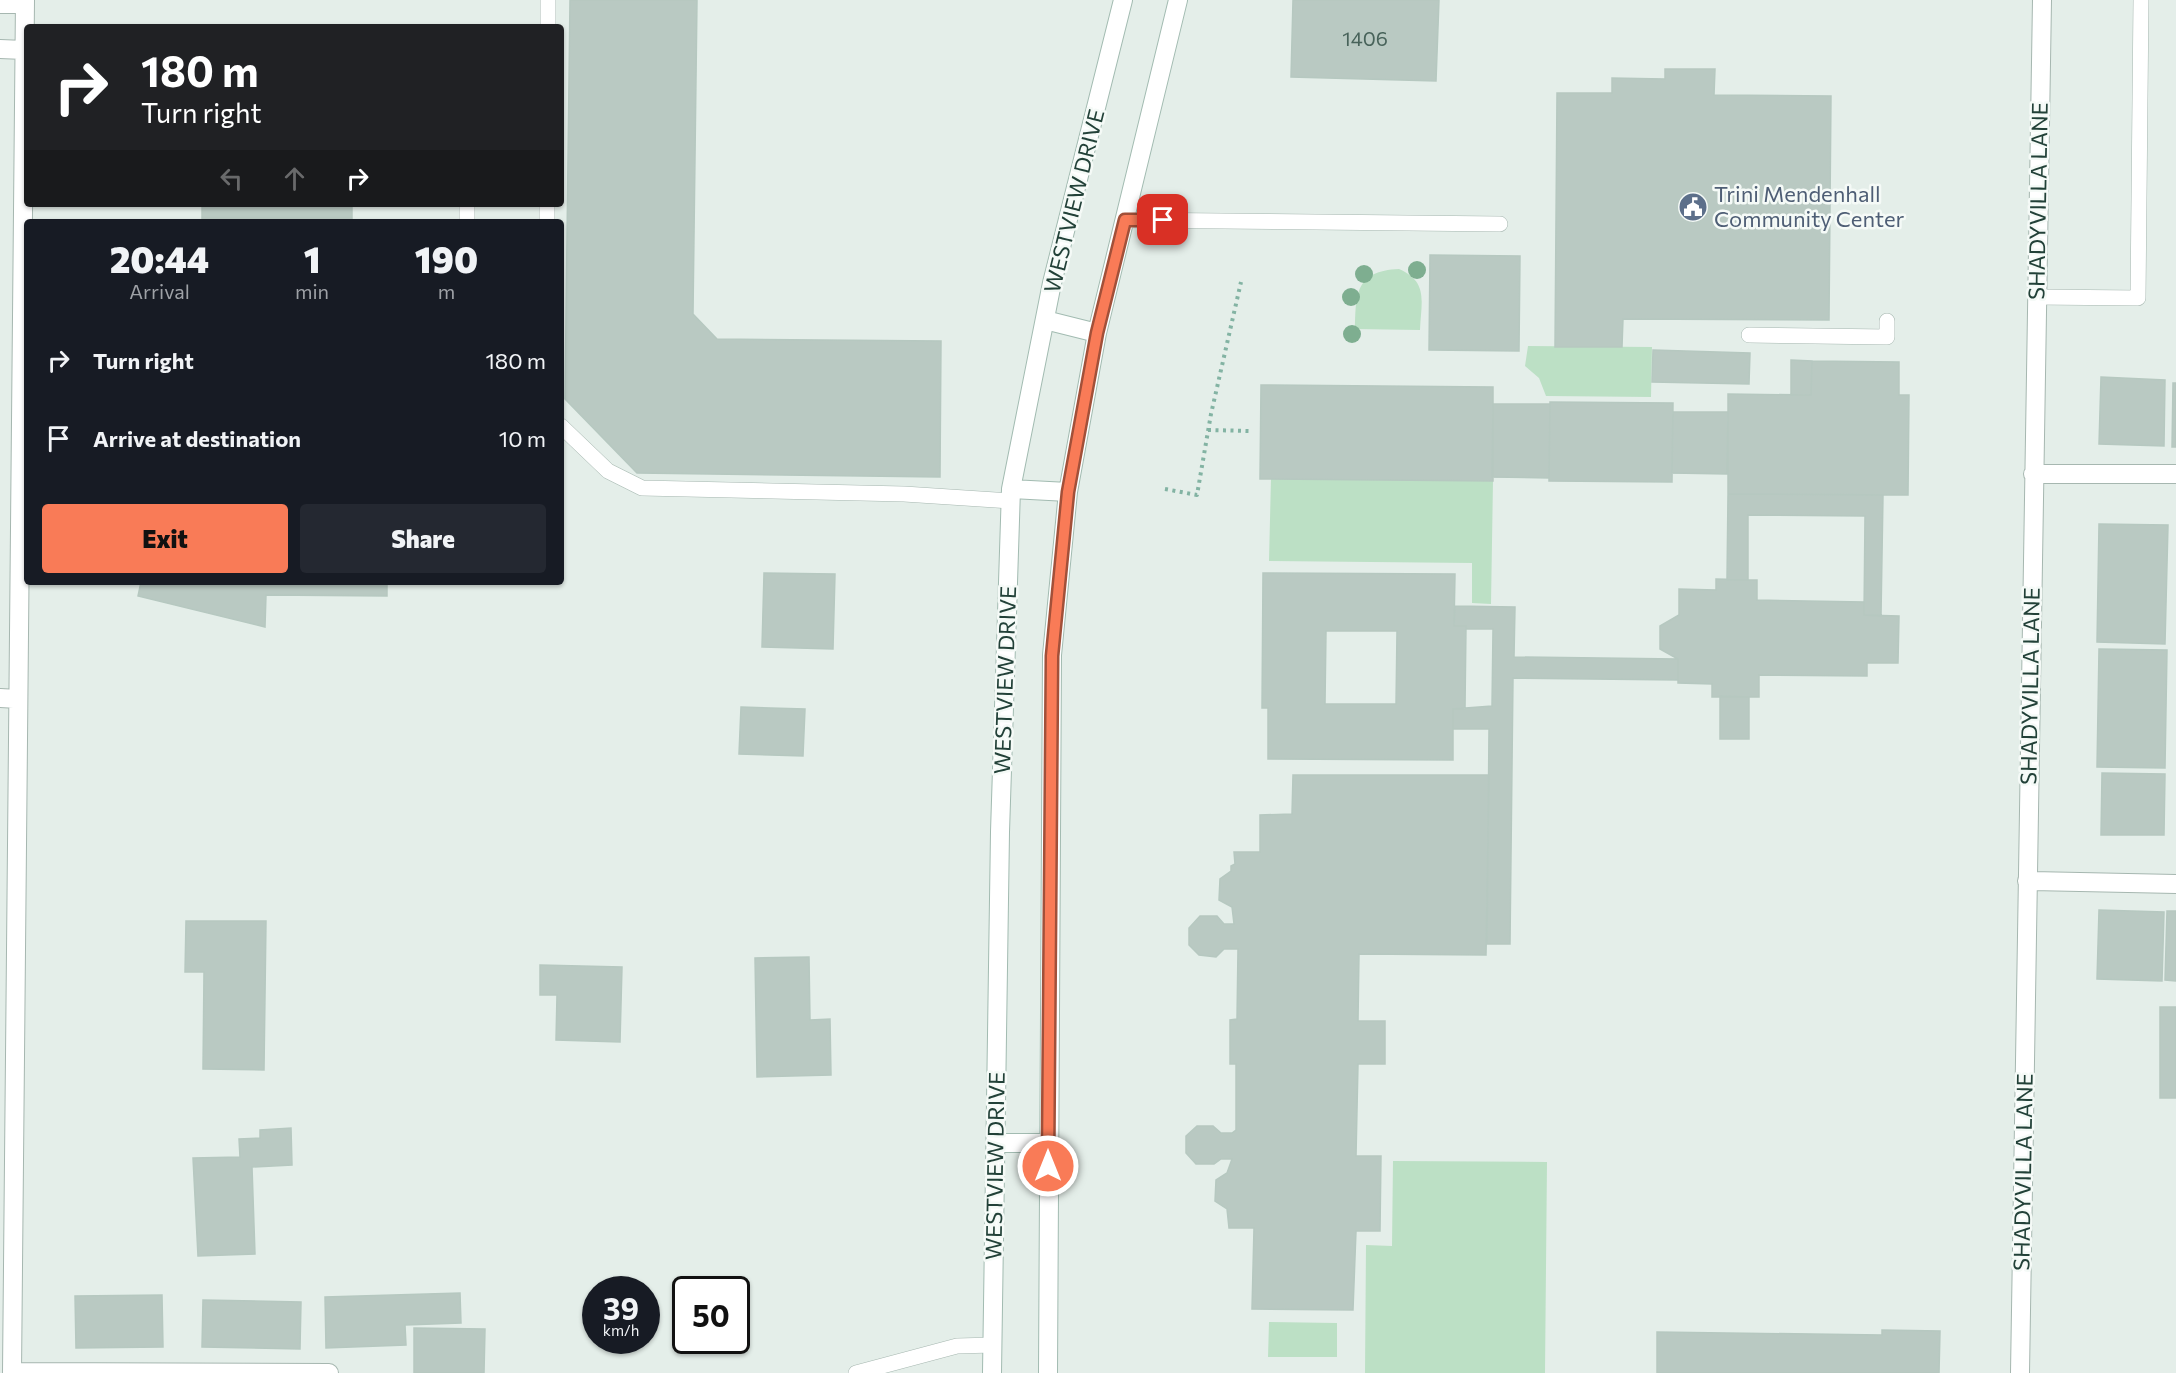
<!DOCTYPE html>
<html lang="en">
<head>
<meta charset="utf-8">
<style>
  :root { --surface:#171b24; --page:#242831; --text:#f1f3f6; --muted:#9ea1a6; --accent:#f97b57 }
  body { margin:0; font-family:Commissioner,sans-serif; background:var(--page); color:var(--text); height:100vh; display:flex; flex-direction:column; font-size:22px; white-space:nowrap }
  * { box-sizing:border-box; margin:0 }
  p { font-size:20px; color:var(--muted) }
  .icon { flex:none; width:33px; height:33px; fill:none; stroke:currentColor; stroke-width:2; stroke-linecap:round; stroke-linejoin:round }
  .map { position:relative; flex:1; overflow:hidden }
  .panel { position:absolute; left:24px; top:219px; width:540px; height:366px; display:flex; flex-direction:column; background:var(--surface); border-radius:6px; box-shadow:0 2px 4px #0004 }
  .panel>* { flex:none }
  .top-card { position:absolute; left:24px; top:24px; width:540px; height:183px; border-radius:6px; box-shadow:0 2px 4px #0004; background:#202124; color:#fff; overflow:hidden }
  .speed { position:absolute; left:582px; top:1276px; display:flex; gap:12px; font-size:30px; font-weight:700; text-align:center }
  .speed>* { display:grid; place-content:center; width:78px; height:78px; border-radius:50%; background:var(--surface); box-shadow:0 2px 4px #0004; line-height:1 }
  .speed small { font-size:15px; font-weight:400 }
  .speed .limit { border:3px solid #111; border-radius:9px; background:#fff; color:#111 }
  .pin { position:absolute; display:grid; place-items:center; width:51px; height:51px; color:#fff; margin:-26px; border-radius:12px; box-shadow:0 3px 9px #0006 }
  .me { position:absolute; width:66px; margin:-33px; rotate:0deg; stroke-linejoin:round; filter:drop-shadow(0 0 4px #0008) }
  .turn { display:flex; align-items:center; gap:21px; height:126px; padding:0 18px; font-size:27px }
  .turn .icon { width:78px; height:78px; stroke-width:2.5 }
  .turn b { display:block; font-size:42px; line-height:51px }
  .lanes { display:flex; align-items:center; height:57px; padding:0 18px; background:#0003; justify-content:center; gap:30px; direction:ltr }
  .lanes .off { opacity:.35 }
  .eta { display:flex; justify-content:space-evenly; align-items:center; height:102px; text-align:center }
  .eta b { font-size:36px; font-weight:800; line-height:42px }
  .button { display:flex; gap:12px; margin-top:auto; padding:12px 18px }
  .button a { flex:1; height:69px; border-radius:6px; background:var(--accent); color:#111; font-size:24px; font-weight:800; line-height:69px; text-align:center }
  .button a+a { background:var(--page); color:var(--text) }
  ul { padding:0; list-style:none }
  li { display:flex; align-items:center; gap:18px; height:78px; padding:0 18px }
  li div { flex:1 }
  li b { display:block; font-size:22px }
  li em { font-style:normal }
  .map>svg:first-child { display:block }
  .green { fill:#bce0c5 }
  .building { fill:#b9c9c2; stroke:#b6c8c0; stroke-width:1.5; fill-rule:evenodd }
  .lines { fill:none; stroke-linecap:round; stroke-linejoin:round }
  .lane-casing { stroke:#a6b7b0; stroke-width:16 }
  .street-casing { stroke:#a6b7b0; stroke-width:20 }
  .secondary-casing { stroke:#a2bbb1; stroke-width:20 }
  .path { stroke:#83b3a3; stroke-width:4; stroke-dasharray:3 4.5; stroke-linecap:butt }
  .lane { stroke:#fff; stroke-width:15 }
  .street { stroke:#fff; stroke-width:18 }
  .secondary { stroke:#fff; stroke-width:18 }
  .tree { fill:#7eae90 }
  .route-casing { stroke:#a25039; stroke-width:15 }
  .route { stroke:#f97b57; stroke-width:10 }
  .labels { text-anchor:middle; stroke-width:5; stroke-linejoin:round; paint-order:stroke }
  .number-label { font-size:20px; fill:#48635a }
  .service-label { font-size:22px; fill:#4e5e75; stroke:#f5faf7; text-anchor:start }
  .street-label { font-size:22px; fill:#224138; stroke:#f5faf7 }
</style>
</head>
<body>
<div class="map">
<svg width="2176" height="1373" viewBox="0 0 2176 1373">
  <rect width="100%" height="100%" fill="#e4eee9"/>
  <path class="green" d="M1399,269c30,13 22,33 21,61l-65,-1c1,-35 0,-58 44,-60z
    M1528,346l124,1 -1,50 -105,-1 -7,-18 -14,-12z
    M1271,478l222,3 -2,123 -19,-1v-40l-203,-2z
    M1393,1161l154,1 -2,211h-180l1,-128 26,1z
    M1269,1322l68,1v34h-69z"/>
  <path class="building" d="M570,0h127l-4,314 24,25 224,2 -1,136 -303,-4 -72,-74z
    M1293,0h146l-3,81 -145,-4z
    M1665,69h50l-1,26 117,1 -2,224 -206,-1 -1,28h-67l2,-254h55v-15l53,1z
    M202,204h150v18h-150z
    M1430,255l90,1 -1,95 -90,-1z
    M1653,350l97,3 -1,31 -97,-2z
    M1791,360l21,1 -1,34h-20z
    M1812,361l87,1v33h10l-1,100 -180,-1v-100l83,1z
    M2101,377l64,3 -1,66 -65,-2z
    M2173,383h3v64h-4z
    M1261,385l232,2v94l-233,-2z
    M1550,402l123,1 -1,79 -123,-1z
    M1493,404h57l-1,74 -57,-1z
    M1673,412h55l-1,62 -55,-1z
    M1728,494l155,1 -2,121 -17,-1 1,-99 -117,-1v65h-21z
    M2099,524l69,1 -3,119 -68,-2z
    M764,573l71,1 -2,75 -71,-2z
    M1263,573l192,1 -1,52h12l-1,83h-12v51l-185,-1v-51h-6zM1326,631h71l-1,73h-71z
    M1716,579l41,1v20l107,2v13l35,1 -1,47h-31v13l-108,-1v22h-47v-13l-34,-1v-24l-18,-10v-23l19,-11v-26l37,1z
    M141,582h246v14l-121,-1 -1,32 -127,-31z
    M1455,606l60,1 -1,50 164,2v21l-165,-2 -3,266h-23l2,-215h-36v-20l39,-3 1,-77h-27v-3h-12z
    M2099,649l68,1 -2,118 -68,-1z
    M1720,696l29,1v42h-29z
    M741,707l64,2 -2,47 -64,-2z
    M2102,773l63,1 -1,61h-63z
    M1293,775h196l-3,180 -127,-1 -1,67h27v43h-27l-2,92h25l-1,75h-24l-3,79 -101,-1 2,-81h-25l-2,-19 -12,-8 1,-21 11,-7 5,-14h-11l-7,5h-18l-10,-11v-17l11,-10h16l8,7h11l4,-3v-66h-6v-44l7,-1 1,-70h-14l-8,8 -17,-2 -10,-10v-17l11,-12h17l7,8h10l-2,-17 -13,-7 1,-21 11,-8v-5l4,-2 -1,-12h26v-37l32,-1z
    M2099,910l65,2 -2,69 -65,-2z
    M2167,911h9v70l-11,-1z
    M186,921h80l-2,149 -61,-1 1,-97h-19z
    M809,957l1,63 20,-1 1,56 -74,2 -2,-119z
    M540,965l82,2 -2,75 -64,-2 1,-45h-17z
    M2160,1007h16v91h-16z
    M291,1128l1,37 -40,2 3,87 -57,2 -5,-98 47,-1 -1,-18 21,-1v-8z
    M460,1293l1,30 -56,2 1,20 -80,3 -1,-51z
    M162,1295l1,52 -87,1 -1,-52z
    M203,1300l98,2 -1,47 -98,-2z
    M414,1328l71,1 -1,44h-70z
    M1882,1330l58,1 -1,42h-282v-41l225,3z"/>
  <g class="lines">
    <g class="lane-casing">
      <path id="lane" d="M548,27v-27
        M1125,220l375,4
        M467,222v-18
        M547,222v-18
        M2036,297l102,1 3,-298
        M1749,335l138,2v-16
        M561,426l47,45 34,17 262,6 107,7
        M856,1373l101,-27 36,-1"/>
    </g>
    <g class="street-casing">
      <path id="street" d="M0,4h25
        M0,49l24,1
        M2033,474h143
        M0,698l18,1
        M2027,881l149,3
        M12,1372l317,1
        M12,1373l13,-1373
        M2020,1373l22,-1373"/>
    </g>
    <g class="secondary-casing">
      <path id="secondary" d="M1045,320l52,13
        M1011,489l57,3
        M996,1143h52
        M992,1373l8,-541 11,-343 41,-206 71,-283
        M1048,1373l4,-718 16,-163 29,-159 81,-333"/>
    </g>
    <path class="path" d="M1208,430l41,1
      M1165,489l32,6 14,-81 30,-132"/>
    <use href="#lane" class="lane"/>
    <use href="#street" class="street"/>
    <use href="#secondary" class="secondary"/>
  </g>
  <g class="tree">
    <circle cx="1417" cy="270" r="9"/>
    <circle cx="1364" cy="274" r="9"/>
    <circle cx="1351" cy="297" r="9"/>
    <circle cx="1352" cy="334" r="9"/>
  </g>
  <g class="lines">
    <g class="route-casing">
      <path id="route" d="M1048,1166l4,-510 16,-164 29,-159 28,-113h38"/>
    </g>
    <use href="#route" class="route"/>
  </g>
  <defs>
    <g id="civic-disc" transform="scale(1.5)"><circle r="9.5" fill="#5c6f8a" stroke="#f5faf7"/><path d="M-.6-6.5H3V-4.5H.6V-3L4-1V1h2V6H-6V1h2V-1L-.6-3ZM-1.2 2.5V6h2.4V2.5Z" fill="#fff"/></g>
  </defs>
  <g fill-rule="evenodd">
    <use href="#civic-disc" x="1693" y="207"/>
  </g>
  <g class="labels">
    <g class="number-label">
      <text x="1365" y="46">1406</text>
    </g>
    <g class="service-label">
      <text x="1714" y="202">Trini Mendenhall<tspan x="1714" dy="25">Community Center</tspan></text>
    </g>
    <g class="street-label">
      <text transform="translate(1074 201) rotate(-76)" y="8">WESTVIEW DRIVE</text>
      <text transform="translate(2038 201) rotate(-89)" y="8">SHADYVILLA LANE</text>
      <text transform="translate(1005 680) rotate(-88)" y="8">WESTVIEW DRIVE</text>
      <text transform="translate(2030 686) rotate(-89)" y="8">SHADYVILLA LANE</text>
      <text transform="translate(995 1166) rotate(-89)" y="8">WESTVIEW DRIVE</text>
      <text transform="translate(2023 1172) rotate(-89)" y="8">SHADYVILLA LANE</text>
    </g>
  </g>
</svg>
<div class="speed"><div>39<small>km/h</small></div><div class="limit">50</div></div>
<div class="pin" style="left:1163px;top:220px;background:#d93025"><svg class="icon" aria-label="arrive" viewBox="0 0 24 24"><path d="M6 21V4h12l-3 4 3 4H6"/></svg></div>
<svg class="me" style="left:1048px;top:1166px" viewBox="-20 -20 40 40"><circle r="17" fill="#f97b57" stroke="#fff" stroke-width="3"/><path d="M0-11L8 9 0 5-8 9z" fill="#fff"/></svg>
<div class="top-card">
<div class="turn"><svg class="icon" aria-label="right" viewBox="0 0 24 24"><path d="M7 20v-9h11M14 6l5 5-5 5"/></svg><div><b>180 m</b>Turn right</div></div>
<div class="lanes"><svg class="icon off" aria-label="left" viewBox="0 0 24 24"><path d="M17 20v-9H6M10 6l-5 5 5 5"/></svg><svg class="icon off" aria-label="ahead" viewBox="0 0 24 24"><path d="M12 20V5M6 11l6-6 6 6"/></svg><svg class="icon" aria-label="right" viewBox="0 0 24 24"><path d="M7 20v-9h11M14 6l5 5-5 5"/></svg></div>
</div>
<section class="panel">
<div class="eta">
<div><b>20:44</b><p>Arrival</p></div>
<div><b>1</b><p>min</p></div>
<div><b>190</b><p>m</p></div>
</div>
<ul>
<li><svg class="icon" aria-label="right" viewBox="0 0 24 24"><path d="M7 20v-9h11M14 6l5 5-5 5"/></svg><div><b>Turn right</b></div><em>180 m</em></li>
<li><svg class="icon" aria-label="arrive" viewBox="0 0 24 24"><path d="M6 21V4h12l-3 4 3 4H6"/></svg><div><b>Arrive at destination</b></div><em>10 m</em></li>
</ul>
<div class="button"><a>Exit</a><a>Share</a></div>
</section>
</div>
</body>
</html>
